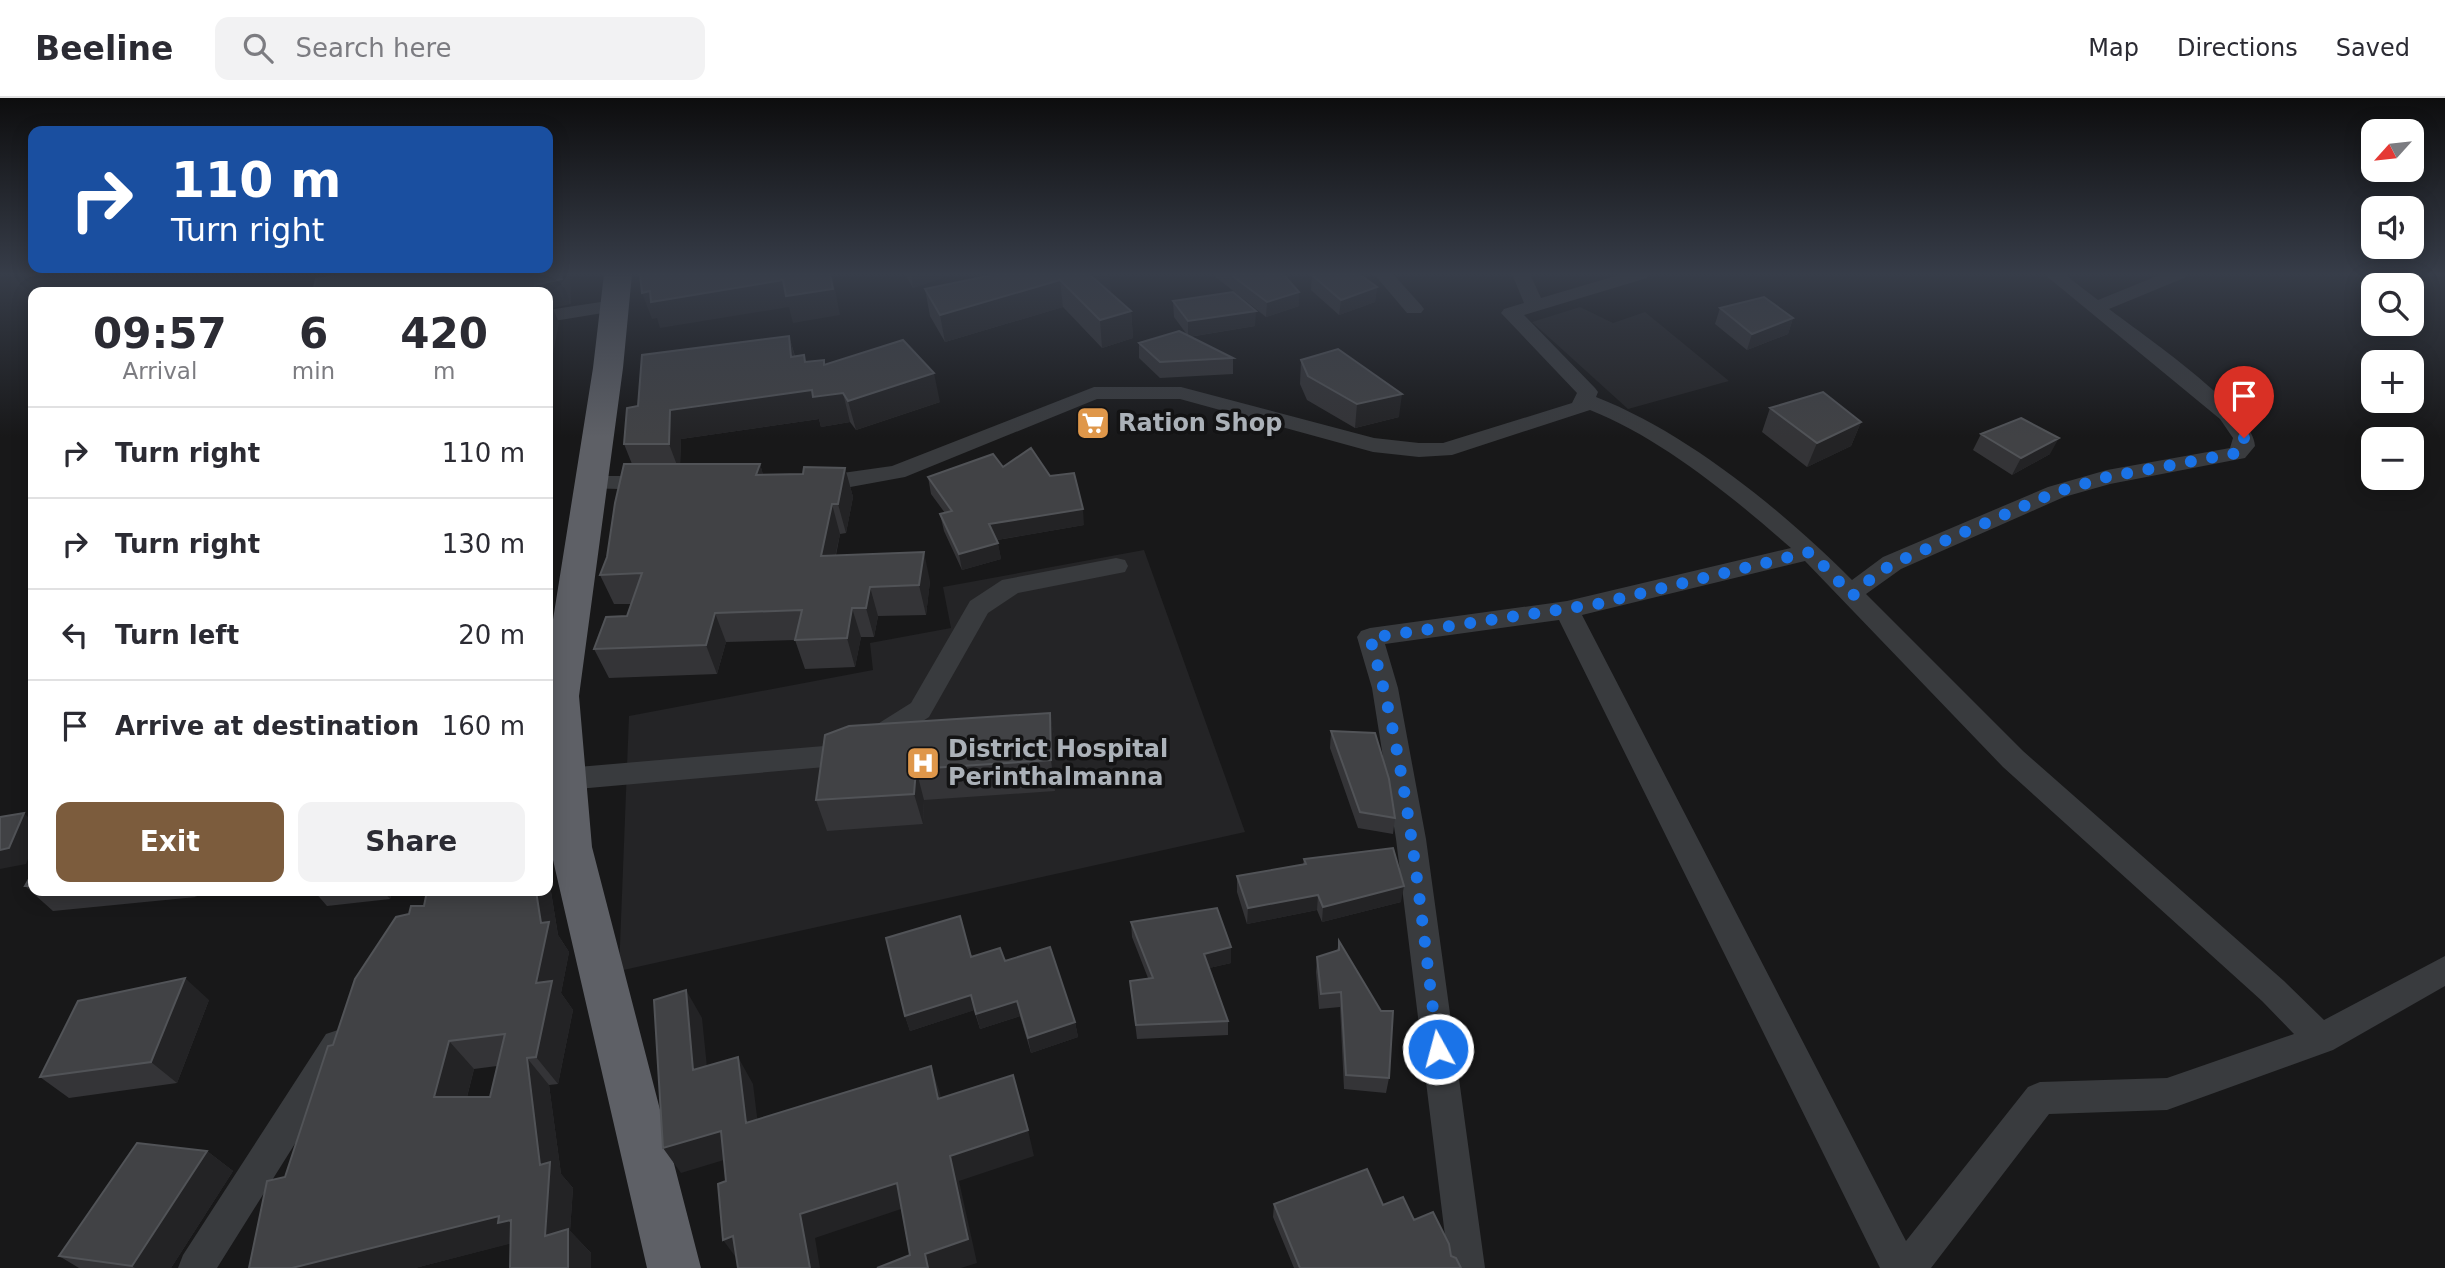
<!DOCTYPE html>
<html lang="en">
<head>
<meta charset="utf-8">
<style>
  :root { --surface:#fff; --page:#f2f2f3; --text:#2b2b33; --muted:#7c7c81; --line:#e1e1e2; --accent:#7c5c3d }
  body { margin:0; font-family:"DejaVu Sans",sans-serif; background:var(--page); color:var(--text); height:100vh; display:flex; flex-direction:column; font-size:26px; white-space:nowrap }
  * { box-sizing:border-box; margin:0 }
  p { font-size:23px; color:var(--muted) }
  .icon { flex:none; width:38px; height:38px; fill:none; stroke:currentColor; stroke-width:2; stroke-linecap:round; stroke-linejoin:round }
  .map { position:relative; flex:1; overflow:hidden }
  .sheet { position:absolute; left:28px; top:189px; width:525px; height:609px; display:flex; flex-direction:column; background:var(--surface); border-radius:14px; box-shadow:0 4px 18px #0003 }
  .sheet>* { flex:none }
  .banner { position:absolute; left:28px; top:28px; width:525px; height:147px; border-radius:14px; box-shadow:0 4px 18px #0003; background:#1a4fa0; color:#fff; overflow:hidden }
  .needle { width:46px; rotate:243deg }
  .tools { position:absolute; left:2361px; top:21px; display:grid; gap:14px }
  .tools a { display:grid; place-items:center; width:63px; height:63px; border-radius:14px; background:var(--surface); box-shadow:0 4px 18px #0003; font-size:35px }
  .pin { position:absolute; display:grid; place-items:center; width:60px; height:60px; color:#fff; margin:-72px -30px; border-radius:50% 50% 50% 0; rotate:-45deg; box-shadow:0 0 7px #0007 }
  .pin .icon { rotate:45deg }
  .me { position:absolute; width:77px; margin:-38px; rotate:353deg; stroke-linejoin:round; filter:drop-shadow(0 0 5px #0008) }
  .turn { display:flex; align-items:center; gap:24px; height:147px; padding:0 28px; font-size:32px }
  .turn .icon { width:91px; height:91px; stroke-width:2.5 }
  .turn b { display:block; font-size:49px; line-height:60px }
  .eta { display:flex; justify-content:space-evenly; align-items:center; height:119px; text-align:center }
  .eta b { font-size:42px; font-weight:700; line-height:49px }
  .button { display:flex; gap:14px; margin-top:auto; padding:14px 28px }
  .button a { flex:1; height:80px; border-radius:14px; background:var(--accent); color:#fff; font-size:28px; font-weight:700; line-height:80px; text-align:center }
  .button a+a { background:var(--page); color:var(--text) }
  ul { padding:0; list-style:none }
  li { display:flex; align-items:center; gap:21px; height:91px; padding:0 28px; border-top:2px solid var(--line) }
  li div { flex:1 }
  li b { display:block; font-size:26px }
  li em { font-style:normal }
  header { display:flex; align-items:center; gap:42px; box-sizing:border-box; height:98px; padding:0 35px; background:var(--surface); border-bottom:2px solid var(--line) }
  header strong { font-size:33px }
  nav { display:flex; gap:38px; margin-inline-start:auto; font-size:24px }
  .search { width:490px; height:63px; background:var(--page); display:flex; align-items:center; gap:18px; box-sizing:border-box; padding:0 24px; border-radius:14px; color:var(--muted); font-size:26px }
  .map>svg:first-child { display:block }
  .built { fill:#242426 }
  .lines { fill:none; stroke-linecap:round; stroke-linejoin:round }
  .minor { fill:#393b3e; fill-rule:evenodd }
  .trunk { fill:#5e6066; fill-rule:evenodd }
  .wall { fill:#343437; fill-rule:evenodd }
  .shaded-wall { fill:#232325 }
  .building { fill:#414245; stroke:#515357; stroke-width:2; fill-rule:evenodd }
  .route { stroke:#1a73e8; stroke-width:12; stroke-dasharray:0 21.6 }
  .labels { text-anchor:middle; stroke-width:7; stroke-linejoin:round; paint-order:stroke }
  .poi-label { font-size:24px; font-weight:bold; fill:#abb1b8; stroke:#131314; text-anchor:start }
</style>
</head>
<body>
<header>
<strong>Beeline</strong>
<div class="search"><svg class="icon" aria-label="search" viewBox="0 0 24 24"><circle cx="10" cy="10" r="6"/><path d="M15 15l6 6"/></svg>Search here</div>
<nav><a>Map</a><a>Directions</a><a>Saved</a></nav>
</header>
<div class="map">
<svg width="2445" height="1170" viewBox="0 0 2445 1170">
  <rect width="100%" height="100%" fill="#181819"/>
  <path class="built" d="M1580,209l33,16 32,-11 84,69 -101,28 -96,-87z
    M1144,452l101,282 -626,139 10,-255 244,-46 -3,-27 81,-15 -8,-41z"/>
  <g class="lines">
    <path class="minor" d="M1374,176h19l28,31 3,4 -3,4h-14z
      M1512,176h18l11,24 81,-24h27l-2,4 -123,37 71,73 3,4 -2,5c92,36 187,114 256,183l31,-23 165,-70 59,-17 123,-22 3,-10 -13,-19 -176,-145h20l34,26 64,-26h24l-2,4 -75,31c30,23 146,102 146,137l-10,12 -135,26 -46,13 -163,72 -35,25 157,157 261,230 40,39 121,-64v30l-112,64 -166,60 -118,4 -118,154h-51l-321,-648 -174,24 13,44 28,151 59,429h-36l-53,-429 -24,-151 -15,-51 4,-6 9,-3 197,-27 224,-53c-57,-50 -130,-110 -201,-138l-138,45 -33,2 -46,-5 -193,-53h-83l-192,78 -71,13 -28,-1 -3,-5 3,-5 8,-2 78,-11 202,-79h87l193,51 45,5h24l129,-40 5,-10 -76,-80 3,-4 20,-6zM1805,463l198,206 259,234 32,33 -127,44 -127,4 -12,5 -122,154 -324,-626z
      M614,202l7,2 3,4 -3,4 -73,12v-12z
      M592,378h61l8,2 3,5 -3,5 -8,2 -69,-2 -3,-5 3,-5z
      M1116,460l9,2 3,6 -3,6 -107,21 -30,20 -59,104 -41,27 -63,23 -259,23 -10,-3 -4,-8 4,-8 10,-3 258,-22 44,-16 43,-27 59,-102 32,-21z
      M338,932l12,4 4,11 -4,11 -133,212h-39l5,-13 143,-221z"/>
    <path class="trunk" d="M604,176h28l-9,94 -44,328 13,151 109,421h-54l-97,-421 -2,-30v-166l45,-283z"/>
  </g>
  <path class="wall" d="M905,176h48l-40,14z
    M1109,176l1,18 21,19 2,27 -31,10 -39,-41 -118,35 -15,-26 -5,-27z
    M1212,176h71l16,18v14l-33,11z
    M1312,177l65,12 -2,15 -36,13 -28,-25z
    M1173,203l82,25 -66,11 44,21v16l-73,4 -21,-20v-15l49,-7 -14,-19z
    M1720,210l73,10 -5,16 -41,16 -32,-26z
    M789,238l6,20 11,6 19,3 115,37 -84,28 -6,-8 -29,5 -2,-8 -138,20 -1,25h80l3,11 40,-1 42,-6 8,29 -7,36 -6,1 -4,21 94,26 -4,34 -48,1 -4,21h-13l-6,30 -50,2 -10,-29 -69,2 -9,32 -108,4 -15,-29 33,-33 4,-12h-17l-14,-29 7,-18 25,-93 -8,-20 14,-38z
    M1301,262l98,57 -44,11 -48,-28 -7,-16z
    M1770,310l91,14 -10,24 -44,21 -45,-35z
    M1981,336l69,20 -38,21 -39,-25z
    M1003,369l47,9 34,49 -87,15 4,19 -39,11 -18,-39 -4,-17 5,-1 -14,-19 -3,-17z
    M1050,615l5,31v47l-131,9 -1,24 -96,7 -11,-31z
    M1331,633l64,87 -2,16 -35,-6 -28,-80z
    M1304,761l97,43 -79,20 -5,-12 -70,14 -10,-32v-16l66,-12z
    M33,774v19h166l-3,6 -143,14 -28,-25z
    M548,775l10,62 11,17 -8,41 12,17 -15,74 -9,1 12,89 12,14 -3,43 21,22v15h-81l1,-25 -96,25h-166l36,-91 48,-132 76,-131 15,-8 124,-15zM497,968l-7,31h-23l7,-28z
    M314,793h79l-3,8 -63,7z
    M1131,824l100,41 -22,5 19,53v14l-91,4 -7,-58 18,-3 -16,-41z
    M1339,843l50,137 -3,15 -42,-4 -4,-82 -21,2 -3,-37 1,-15 20,-6z
    M971,859l34,4 70,61 3,15 -47,16 -11,-37 -40,13 -6,-19 -64,21 -5,-15z
    M209,902l-32,83 -108,15 -29,-21z
    M207,1053l26,20 -62,97h-92l-20,-12z
    M1274,1106l109,1 31,15 37,36 10,12h-167l-21,-51z"/>
  <path class="shaded-wall" d="M561,176h9l1,30 -18,4 6,15 -11,56v-87h-13v-7z
    M832,176l8,41 -47,8 -4,-16 -129,21 -3,-10 -5,1 -10,-26z
    M911,176h42l-40,14z
    M1088,176h21l2,19z
    M1060,182l3,27 -118,35 -5,-27z
    M1377,189l-2,15 -36,13 2,-15z
    M1299,194v14l-33,11 1,-15z
    M1131,213l2,27 -31,10 -2,-28z
    M1256,213l-1,15 -67,11v-16z
    M1793,220l-5,16 -41,16 5,-16z
    M789,238l8,29 -6,-8z
    M934,275l6,29 -84,28 -8,-29z
    M812,292l31,3 7,29 -29,5 -2,-8 -138,20 -1,34 -11,-29 1,-34z
    M1402,296l-3,23 -44,11 2,-24z
    M1861,324l-10,24 -44,21 10,-24z
    M2059,340l-9,16 -38,21 9,-17z
    M760,366l9,29 -13,-18z
    M845,370l8,29 -7,36 -8,-29z
    M832,406l8,30 -11,51 -8,-29z
    M1083,411l1,16 -93,16 -2,-17z
    M998,445l3,16 -39,11 -3,-16z
    M924,454l6,29 -4,34 -7,-30z
    M870,489l8,29 -4,21 -8,-29z
    M852,510l9,29 -6,30 -8,-29z
    M715,515l11,29 -9,32 -11,-29z
    M1050,615l5,31v47l-4,-31z
    M916,671l8,31 -1,24 -9,-30z
    M24,715l9,9v25l-7,17 -26,5v-19z
    M548,775l10,62 11,17 -8,41 12,17 -15,74 -22,-27v-74l5,-60 -5,-32h12z
    M1404,788l-3,16 -79,20 1,-15z
    M189,793h10l-3,6z
    M383,793h10l-3,8z
    M1318,797l-1,15 -70,14 1,-16z
    M1231,849v16l-26,6 -1,-15z
    M185,880l24,22 -32,83 -26,-21z
    M686,892l16,28 8,79 -17,-27z
    M971,897l4,15 -65,21 -5,-15z
    M1017,903l3,15 -40,13 -4,-15z
    M1075,924l3,15 -47,16 -3,-15z
    M449,943l25,28 -14,55 -26,-27z
    M738,959l15,27 8,65 -15,-26z
    M527,960l22,27 12,89 12,14 -3,43 21,22v15h-23l-23,-32 -5,-71z
    M931,968l9,27 7,32 -9,-26z
    M1028,1032l6,26 -75,25 18,82 -16,5h-33l-3,-14 25,-98z
    M721,1033l16,25 -56,17 -18,-25z
    M207,1053l26,20 -62,97h-36l-3,-2z
    M897,1085l10,24 -92,31 5,30h-10l-10,-54z
    M499,1118l12,4 6,22 -102,26h-123z
    M733,1138l7,27 -17,-23z"/>
  <path class="building" d="M348,176h213l1,5 -27,6v7h-222l3,-13z
    M640,176h190l3,15 -47,7 -3,-16 -132,22 -1,-11 -8,2z
    M997,176h92l42,37 -31,9 -40,-40 -120,35 -15,-26z
    M1230,176h53l16,18 -32,10z
    M1317,176h42l18,13 -36,13 -29,-25z
    M1233,194l23,19 -68,10 -15,-20z
    M1764,199l29,21 -41,16 -32,-26z
    M1179,233l54,27 -73,4 -21,-19z
    M789,238l2,21 13,-2 1,7 19,-2v5l79,-25 31,33 -86,28 -5,-8 -30,4 -1,-7 -142,20 -1,34h-45l3,-36 11,-2 4,-51z
    M1338,251l64,45 -45,10 -49,-28 -7,-16z
    M1823,294l38,30 -44,21 -47,-35z
    M2021,320l38,20 -38,20 -40,-24z
    M1031,350l19,28 24,-3 9,36 -94,15 9,19 -39,11 -19,-40 12,-3 -24,-34 65,-23 10,13z
    M624,366h136l-4,11 47,-1 1,-7 41,1 -7,36h-6l-11,52 103,-4 -5,33 -49,2 -4,21h-14l-5,30 -52,2 7,-30 -87,3 -9,32 -112,4 12,-32 21,-1 15,-43 -42,2 7,-18 8,-54z
    M1050,615l1,47 -135,9 -2,25 -98,6 9,-65 24,-9z
    M1331,633l44,2 14,46 6,39 -35,-6z
    M24,715l-15,35 -9,2v-33z
    M1393,750l11,38 -81,21 -5,-12 -70,13 -11,-32 69,-12 -2,-5z
    M33,774v14h-8z
    M427,793h109l5,32 8,-1 -13,61 16,-2 -16,76 -9,1 13,107 10,-3 -5,74 23,-7v39h-58l1,-48 -13,3 1,-7 -207,52h-43l18,-87 18,-4 43,-131 5,-1 22,-66 41,-62 13,-3 2,-8h13zM505,936l-15,63h-56l15,-56z
    M1217,810l14,39 -27,7 24,67 -92,4 -6,-44 23,-3 -22,-56z
    M960,818l11,41 29,-9 5,13 45,-14 25,75 -47,16 -11,-37 -41,13 -5,-19 -66,21 -19,-78z
    M1339,843l42,70h12l-4,67 -43,-3 -5,-83 -20,2 -4,-37 22,-7z
    M185,880l-34,84 -111,15 38,-76z
    M686,892l7,80 45,-13 8,66 185,-57 7,33 75,-24 15,55 -78,26 18,83 -43,15 3,14h-51l33,-13 -13,-72 -97,31 10,54h-72l-5,-32 -10,4 -5,-56 8,-3 -5,-50 -58,17 -9,-148z
    M137,1045l70,8 -75,115 -73,-10z
    M1367,1071l16,36 20,-8 11,23 19,-8 16,32 2,12 5,2 5,10h-161l-26,-64z"/>
  <linearGradient id="sky" x2="0" y2="1"><stop stop-color="#0d0d0e"/><stop offset="0.52" stop-color="#373d49"/><stop offset="1" stop-color="#373d49" stop-opacity="0"/></linearGradient>
  <rect width="2445" height="339" fill="url(#sky)"/>
  <g class="lines">
    <path class="route" d="M1438,951c-18,-137 -29,-279 -68,-411l227,-34 213,-52 43,44 4,-7 35,-25 164,-72 51,-15 130,-24 7,-7v-8"/>
  </g>
  <defs>
    <g id="supermarket-square" transform="scale(1.75)"><rect x="-9" y="-9" width="18" height="18" rx="4" fill="#df974a" stroke="#131314"/><path d="M-6-5.5h2.5l.6 2H6L4.5 2H-2.5L-4.4-4H-6ZM-1.5 3.2a1.3 1.3 0 1 0 .1 0ZM3 3.2a1.3 1.3 0 1 0 .1 0Z" fill="#fff"/></g>
    <g id="hospital-square" transform="scale(1.75)"><rect x="-9" y="-9" width="18" height="18" rx="4" fill="#df974a" stroke="#131314"/><path d="M-5-5h3v3.5h4V-5h3V5h-3V1.5h-4V5h-3Z" fill="#fff"/></g>
  </defs>
  <g fill-rule="evenodd">
    <use href="#supermarket-square" x="1093" y="325"/>
    <use href="#hospital-square" x="923" y="665"/>
  </g>
  <g class="labels">
    <g class="poi-label">
      <text x="1118" y="333">Ration Shop</text>
      <text x="948" y="659">District Hospital<tspan x="948" dy="28">Perinthalmanna</tspan></text>
    </g>
  </g>
</svg>
<div class="tools">
<a><svg class="needle" viewBox="-14 -14 28 28"><path d="M0-13l5 13h-10z" fill="#e53935"/><path d="M0 13l5-13h-10z" fill="#7c7c81"/></svg></a>
<a><svg class="icon" aria-label="sound" viewBox="0 0 24 24"><path d="M4 9h4l5-4v14l-5-4H4zM17 9q2 3 0 6"/></svg></a>
<a><svg class="icon" aria-label="search" viewBox="0 0 24 24"><circle cx="10" cy="10" r="6"/><path d="M15 15l6 6"/></svg></a>
<a>+</a>
<a>−</a>
</div>
<div class="pin" style="left:2244px;top:340px;background:#d93025"><svg class="icon" aria-label="arrive" viewBox="0 0 24 24"><path d="M6 21V4h12l-3 4 3 4H6"/></svg></div>
<svg class="me" style="left:1438px;top:951px" viewBox="-20 -20 40 40"><circle r="17" fill="#1a73e8" stroke="#fff" stroke-width="3"/><path d="M0-11L8 9 0 5-8 9z" fill="#fff"/></svg>
<div class="banner">
<div class="turn"><svg class="icon" aria-label="right" viewBox="0 0 24 24"><path d="M7 20v-9h11M14 6l5 5-5 5"/></svg><div><b>110 m</b>Turn right</div></div>
</div>
<section class="sheet">
<div class="eta">
<div><b>09:57</b><p>Arrival</p></div>
<div><b>6</b><p>min</p></div>
<div><b>420</b><p>m</p></div>
</div>
<ul>
<li><svg class="icon" aria-label="right" viewBox="0 0 24 24"><path d="M7 20v-9h11M14 6l5 5-5 5"/></svg><div><b>Turn right</b></div><em>110 m</em></li>
<li><svg class="icon" aria-label="right" viewBox="0 0 24 24"><path d="M7 20v-9h11M14 6l5 5-5 5"/></svg><div><b>Turn right</b></div><em>130 m</em></li>
<li><svg class="icon" aria-label="left" viewBox="0 0 24 24"><path d="M17 20v-9H6M10 6l-5 5 5 5"/></svg><div><b>Turn left</b></div><em>20 m</em></li>
<li><svg class="icon" aria-label="arrive" viewBox="0 0 24 24"><path d="M6 21V4h12l-3 4 3 4H6"/></svg><div><b>Arrive at destination</b></div><em>160 m</em></li>
</ul>
<div class="button"><a>Exit</a><a>Share</a></div>
</section>
</div>
</body>
</html>
